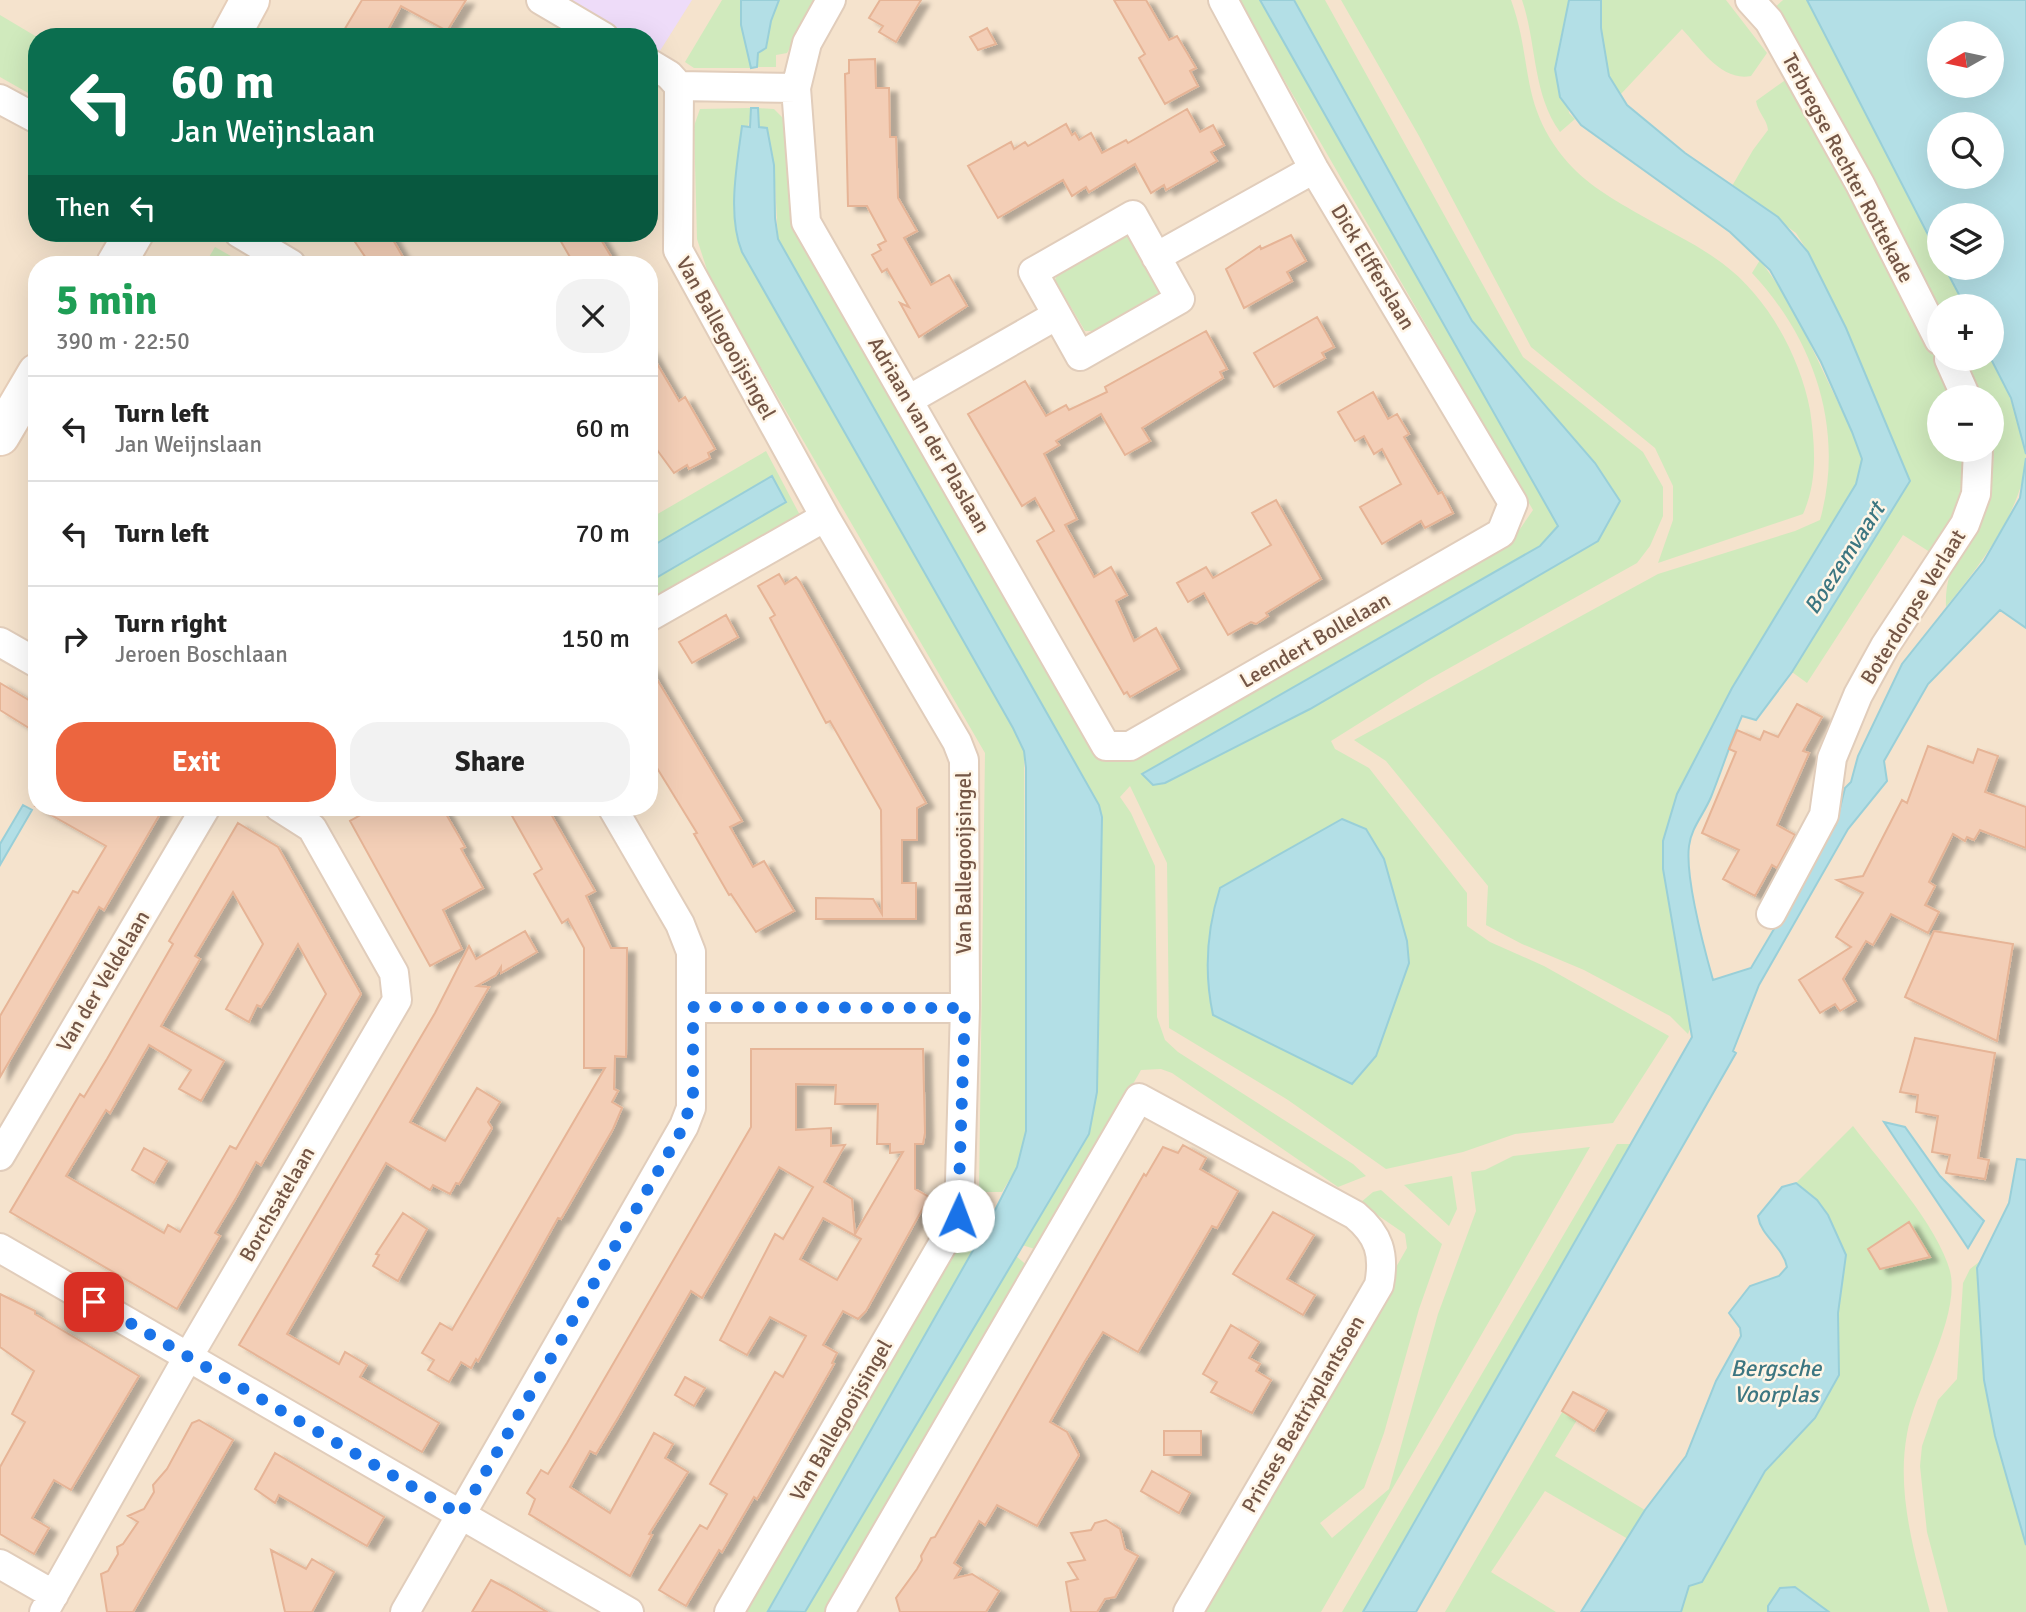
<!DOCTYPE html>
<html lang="en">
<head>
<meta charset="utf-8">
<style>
  :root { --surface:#fff; --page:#f2f2f2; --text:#222; --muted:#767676; --line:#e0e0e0; --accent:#ec653f }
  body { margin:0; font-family:Signika,sans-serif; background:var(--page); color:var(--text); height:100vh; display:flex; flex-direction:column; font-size:26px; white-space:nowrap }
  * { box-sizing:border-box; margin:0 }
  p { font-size:23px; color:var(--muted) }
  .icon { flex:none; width:38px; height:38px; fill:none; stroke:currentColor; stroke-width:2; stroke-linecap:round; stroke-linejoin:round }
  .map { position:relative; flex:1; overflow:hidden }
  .sheet { position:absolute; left:28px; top:256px; width:630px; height:560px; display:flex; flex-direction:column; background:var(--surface); border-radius:28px; box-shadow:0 7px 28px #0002 }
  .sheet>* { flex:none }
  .top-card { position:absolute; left:28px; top:28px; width:630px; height:214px; border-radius:28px; box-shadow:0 7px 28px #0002; background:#0b6e4f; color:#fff; overflow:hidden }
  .needle { width:46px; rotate:261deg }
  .buttons { position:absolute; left:1927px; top:21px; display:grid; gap:14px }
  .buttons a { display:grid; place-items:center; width:77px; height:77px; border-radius:50%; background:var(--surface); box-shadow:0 7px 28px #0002; font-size:35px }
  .pin { position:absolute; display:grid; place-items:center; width:60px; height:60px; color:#fff; margin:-30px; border-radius:14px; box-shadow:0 4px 10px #0006 }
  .me { position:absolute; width:77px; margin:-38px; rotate:2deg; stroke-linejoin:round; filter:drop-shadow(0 0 5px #0008) }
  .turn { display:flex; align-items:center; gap:24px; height:147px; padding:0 28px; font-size:32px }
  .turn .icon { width:91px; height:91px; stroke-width:2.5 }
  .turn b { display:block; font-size:49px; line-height:60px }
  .then { display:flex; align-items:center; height:66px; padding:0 28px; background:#0003; gap:14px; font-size:26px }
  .round { display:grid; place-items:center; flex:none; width:74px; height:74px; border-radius:28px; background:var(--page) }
  .head { display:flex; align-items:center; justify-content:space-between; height:119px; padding:0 28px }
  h1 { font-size:42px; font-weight:700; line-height:52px; color:#1e9e55 }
  .cta { display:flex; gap:14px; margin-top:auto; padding:14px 28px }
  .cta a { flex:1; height:80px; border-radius:28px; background:var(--accent); color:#fff; font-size:28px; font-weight:700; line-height:80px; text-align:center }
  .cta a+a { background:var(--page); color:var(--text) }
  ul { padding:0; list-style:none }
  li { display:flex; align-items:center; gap:21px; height:105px; padding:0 28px; border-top:2px solid var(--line) }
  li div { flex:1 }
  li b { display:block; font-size:26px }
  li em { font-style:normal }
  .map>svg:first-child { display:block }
  .residential { fill:#f5e3cd; fill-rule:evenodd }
  .education { fill:#eedcf9 }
  .green { fill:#d0eabd; fill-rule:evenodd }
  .water { fill:#b3dfe6; stroke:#99cfd8; stroke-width:2; fill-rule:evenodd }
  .building { fill:#f3ceb6; stroke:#e6b496; stroke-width:2; fill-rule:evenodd; filter:url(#shadow) }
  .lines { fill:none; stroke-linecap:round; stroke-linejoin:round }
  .minor-casing { stroke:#e1cdbb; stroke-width:32 }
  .secondary-casing { stroke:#e6ceb9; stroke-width:42 }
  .minor { stroke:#fff; stroke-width:28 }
  .secondary { stroke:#fff; stroke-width:38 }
  .route { stroke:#1a73e8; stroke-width:12; stroke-dasharray:0 21.6 }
  .labels { text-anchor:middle; stroke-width:5; stroke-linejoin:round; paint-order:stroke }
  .street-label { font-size:21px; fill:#745646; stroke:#fff5e6 }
  .water-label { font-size:23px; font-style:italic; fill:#3c7681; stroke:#fff5e6 }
</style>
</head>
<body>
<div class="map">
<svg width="2026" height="1612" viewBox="0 0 2026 1612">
  <defs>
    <filter id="shadow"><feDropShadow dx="8" dy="4.5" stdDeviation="2" flood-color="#0004"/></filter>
  </defs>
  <rect width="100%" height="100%" fill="#fdf1df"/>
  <path class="residential" d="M0,0h2026v1612h-2026zM1939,33h53v53h-53zM37,37h612v196h-612zM1939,124h53v53h-53zM1939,215h53v53h-53zM37,264h612v543h-612zM1939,306h53v53h-53zM1939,397h53v53h-53z"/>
  <path class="education" d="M559,0h133l-34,54 -9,-5v-12h-23z"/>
  <path class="green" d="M722,0h19v25l10,43h-57l-9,-6z
    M779,0h38l-30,53 -11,2v12h-18v-14l8,-5 5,-27z
    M1238,0h22l299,526 -19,20 -387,239 12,-2 145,-74 288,-168 22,-40 -25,-38 -123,-142 -178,-321h31l198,357 120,95 20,35v29l-13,30 -13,17 -209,117 -97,61 4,8 34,19 98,125v33l23,16 54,24 125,70 -56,87 -98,11 -52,18 -77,17 -98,-69 -119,-72 -2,-165 -37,-77 -10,11 11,16 24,53 2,151 8,23 13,12 175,112 13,12 -28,11 -166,-114 -11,-4 -20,1 -103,180 -16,-5 67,-111 13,-317 -3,-12 -321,-566 -4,-74 -15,-38 -1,-19 16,1 10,10 8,109 305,529 35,2 381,-220 20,-29zM1384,859l23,82 2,22 -57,121 -29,-16z
    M1341,0h170c22,60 8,103 53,158 21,26 52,43 80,59 26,15 54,28 78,46 45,33 78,93 88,147 5,35 8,71 -7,104l-145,49 15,-43v-34l-18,-38 -124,-101 -112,-211z
    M1522,0h47l-10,45 10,68 6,6 -15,13c-28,-39 -23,-88 -38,-132z
    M1601,0h125l41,53 -16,23c-29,6 -51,-28 -69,-47l-62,66c-19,-25 -19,-65 -19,-95z
    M1783,0h24l132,256v12h6l20,38h-26v18l-92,-193 -30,-56 -53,-58z
    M0,15l37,22v61l-37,-21z
    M1791,76l142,262 23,59h-17v53h31l-2,48 -35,56 -30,-19 -96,148 -15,-11 118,-192 -64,-152 -38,-76 -12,-19 -64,-47 21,-36 15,-20c-1,-11 -10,-17 -12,-29z
    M751,108c-1,18 -7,30 -12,47 -6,23 -6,74 3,97l271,476 11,23 2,380 -9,36 -15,25h-23l6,-439 -274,-471 -14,-43 -3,-113 6,-17z
    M1120,235l12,2 28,48 -3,11 -59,35h-13l-30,-51 4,-10z
    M215,247l30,17h-24l-12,-7z
    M1760,260l30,42 62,130 10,27 -6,25 -124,204 -55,106 10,211 4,21 -3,8 -18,-18 -86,-46 -62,-26 -36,-19 2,-39 -102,-125 -32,-21 304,-166 137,-43 25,-11c25,-89 -5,-180 -68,-247z
    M1956,359h35c15,29 31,61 35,95 0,53 -49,115 -80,153 -2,-53 32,-70 43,-113 8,-32 3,-65 3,-97h-18z
    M766,451l36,68 -153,87v-24l137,-81 -15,-25 -122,72v-29z
    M1853,1126c29,38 85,100 97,145 11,45 -35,118 -43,163 -11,59 8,122 23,178h-101l-34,-25 -27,19v6h-87l8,-26 13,-4 63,-111 50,-53 24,-79 -1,-26 8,-58 -18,-40 -11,-15 -21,-17z
    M1617,1144h15l-269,468h-21z
    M1590,1147l-269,465h-122l208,-364 -2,-14 -45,-31 13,-11 8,-2 61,54 -23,65 -35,124 -20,55 -44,35 12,15 57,-49 49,-175 38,-103 -5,-39 14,-2 28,-14z
    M1452,1176l5,33 -8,17 -45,-41z
    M964,1230l18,6 -214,376h-24z
    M1016,1256l13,11 -202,345h-22z
    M1979,1262l5,118 11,56 31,109v67h-78l-21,-80 -7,-66 2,-20 16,-46 19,-21 6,-96 7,-14z
    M1571,1397l9,18 -25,41 90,54 -17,29 -83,-48 -54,81 65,40h-111z"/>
  <path class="water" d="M741,0h38l-8,21 -5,27 -8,5 -1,14 -6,1 -10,-43z
    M1260,0h34l178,321 123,142 25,38 -22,40 -288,168 -145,74 -12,2 -11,-11 398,-228 18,-20z
    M1569,0h32v28l8,48 18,29 58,48 93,64 30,35 38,76 64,153 -118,191 -36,48 -14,-4c-12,27 -20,54 -31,81 -7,17 -20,31 -22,49 -4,32 15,102 24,134l38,-12 85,-144 9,-36 6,-6 7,-26 44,-92 82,-103 36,-63 6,-40v170l-26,-18 -72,74 -44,77 3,20 -39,48 -89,156 -26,66 3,2 -320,559h-53l329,-575 -29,-168v-28l14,-47 55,-106 124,-204 6,-25 -10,-27 -31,-70 -51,-92 -40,-38 -149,-107 -21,-28 -5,-28z
    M1807,0h219v454l-15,-56 -20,-39 1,-53h-27l-20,-38h47v-53h-53v41zM1939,33h53v53h-53zM1939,124h53v53h-53z
    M751,108h7l1,19 8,1 7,37 1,53 3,21 321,566 3,12 -5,275 -8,42 -284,478 -37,-1 220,-387 29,-57 9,-36v-363l-2,-17 -11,-23 -271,-476c-15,-37 -5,-87 0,-126l8,1z
    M772,476l14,26 -137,80v-34z
    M23,805l9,5 -32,55v-21z
    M1342,819l24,10 18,30 23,82 2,22 -33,93 -24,28 -139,-69c-9,-42 -6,-86 7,-127z
    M1884,1122l21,5 35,49 44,45 -16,27z
    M2017,1159l9,1v385l-31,-109 -11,-56 -7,-112 32,-65z
    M1796,1183l21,17 11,15 18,40 -8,58 1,62 -24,43 -50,53 -63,111 -13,4 -8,26h-100l64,-102 41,-54 30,-75 25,-45 -1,-8 -11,-15 21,-27 29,-10 8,-9c-4,-21 -26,-30 -29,-51l24,-29z
    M1795,1587l34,25h-61v-6l12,-18z"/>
  <path class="building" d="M362,0h104l-19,31 -46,-25 -17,31h-44z
    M880,0h41l-25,42 -17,-10 4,-6 -14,-8z
    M1114,0h32l23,40 8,-4 19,32 -6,3 8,15 -33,18 -26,-46 6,-4z
    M987,28l9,16 -18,6 -8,-13z
    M875,59l1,29h13l1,49h6l2,61 19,33 -13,7 27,47 18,-10 18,31 -48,31 -19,-34 9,4 -22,-38 -5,3 -10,-17 9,-5 -3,-5 8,-4 -19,-35h-19l-3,-132 4,-1v-13z
    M1187,109l13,23 13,-7 11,20 -13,7 6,9 -51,29 -2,-5 -13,8 -16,-29 -46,28 -3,-5 -14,9 -9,-16 -65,38 -30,-52 43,-24 3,7 11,-7 3,4 38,-22 6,11 3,-2 4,7 12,-7 11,20 24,-13 2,3z
    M349,233h40l18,31h-37z
    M556,233h41l15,25 -11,6h-27z
    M1291,235l15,26 -19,11 5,9 -48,27 -18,-39 34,-23 1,3z
    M1317,317l17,30 -12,6 3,5 -51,29 -20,-34z
    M1206,331l21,38 -7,3 3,6 -81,50 8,13 -25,14 -24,-41 -45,27 3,4 -15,9 33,65 -12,6 29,52 17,-10 16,28 -11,6 18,40 22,-13 23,41 -49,28 -3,-5 -3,2 -87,-153 17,-10 -19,-33 -13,8 -54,-92 57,-33 21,35 20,-11 3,5 38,-18 -2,-5z
    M649,350l30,51 6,-4 30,52 -7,4 2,5 -21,11 -2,-4 -13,8 -25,-34z
    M1373,392l15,27 9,-5 12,20 -5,3 34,57 4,-2 11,21 -28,15 -4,-7 -39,23 -22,-37 41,-23 -19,-35 -8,5 -10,-18 -9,5 -17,-29z
    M1276,500l45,79 -55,34 2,3 -12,8 -5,-2 -23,13 -24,-42 -16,9 -11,-19 29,-16 7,11 58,-33 -19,-32z
    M779,574l6,10 11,-7 4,5 126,221 -9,5v32h-15v43h14v36h-100v-21l57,1 9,15 -1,-104 -51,-89 -4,2 -56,-105 5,-3 -17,-29z
    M726,615l12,22 -46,26 -13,-21z
    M649,666l93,155 -12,6 23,40 11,-6 30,50 -38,21 -25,-38 -2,1 -35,-61 3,-1 -48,-78z
    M0,683l37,22v28l-37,-23z
    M1797,704l25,13 -19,34 6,2 -32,72 18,10 -18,33 -5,-3 -17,31 -32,-17 16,-29 -37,-17 34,-81 -7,-3 8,-19 23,10 4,-9 14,6z
    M1928,746l45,17 5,-14 20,7 -13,36 41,15v41l-46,-18 -6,10 -7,-3 -2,4 -12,-7 -24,48 6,4 -10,19 14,7 -11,21 -37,-19 -18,31 -7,-4 -23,38 13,22 -16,10 -5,-7 -15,9 -21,-33 52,-33 -15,-10 27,-44 -26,-13 26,-4 39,-76 5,3z
    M37,807h127l-60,103 -5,-3 -99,170v-61l73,-125 5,2 28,-47z
    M375,807h67l23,40 -4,2 22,39 -40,22 19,39 -32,17 -80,-145z
    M507,807h40l48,84 -9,5 25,52h16l-1,109 -11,-1 -1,33 4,2 -6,11 10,6 -9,21 -52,90 -3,-1 -80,143 -2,-2 -5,9 -10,-6 -12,20 -21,-12 6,-10 -12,-7 18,-30 12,7 153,-262h-21v-120l-16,-29 -6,4 -28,-49 8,-5z
    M238,823l40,24 83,147 -100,171 -5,-3 -20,36 -21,35 5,3 -43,73 -167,-97 70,-118 4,3 23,-38 66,-115 -4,-3zM233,892l30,52 -37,65 23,13 8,-17 4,2 10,-16 27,-47 28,50 -90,155 -6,-3 -50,86 -12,-7 -4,8 -98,-57 40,-66 4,3 39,-68 42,25 -12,19 22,12 23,-40 -63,-35 39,-67 -5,-3z
    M525,931l12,21 -36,21v-6l-5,8 -19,11 12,1 -79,135 35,19 32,-53 23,14 -12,20 4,6 -33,56 -3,-1 -6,11 -17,-9 -3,5 -44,-27 -99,171 52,30 6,-12 22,13 -7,12 79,46 -17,29 -183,-107 196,-332 34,-67 7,13z
    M1934,931l79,13 -16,97 -92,-44z
    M1915,1038l80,15 -17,105 11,2 -4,19 -39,-6 4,-18 -18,-3 6,-36 -22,-4 2,-17 -18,-3z
    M751,1049h172l2,84 -2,11h-8v45l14,8 -63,114 -8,8 -15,-8 -20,34 14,8 -5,10 2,1 -77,135 -3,-2 -32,55 -3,-2 -33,56 -27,-16 41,-65 7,4 20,-35 -17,-10 65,-112 8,5 23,-41 -36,-19 -23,38 -27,-15 55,-106 8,5 30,-52 -34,-20 -77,131 -11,-7 -72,125 -23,38 -6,-3 -20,36 40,26 44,-80 19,11 -8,14 23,14 -39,62 3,1 -22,41 -101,-62 6,-15 -8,-6 14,-23 7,4 19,-31 184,-316zM796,1084l40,1 -1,19h43l-1,40h13v9l13,-1 -48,82 -3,-35 -28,-17 21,-37 -14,1v-18l-35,2zM823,1218l38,21 -24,41 -37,-21z
    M1183,1145l23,13 -6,11 38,22 -21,37 -5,-2 -74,126 -35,-20 -18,29 -35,61 17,10 12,23 -42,71 -40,-21 -12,20 -6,-4 -25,42 7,5 -6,10 17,-4 27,17 -13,21h-86l-4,-14 21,-29 5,-9 -1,-4 10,-18 4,-1 209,-363 2,2 17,-29 15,6z
    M144,1148l23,13 -13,22 -22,-13z
    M1273,1212l41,23 -27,44 28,16 -12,20 -70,-41z
    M403,1213l24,16 -29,52 -25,-15 6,-11 -3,-1z
    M1909,1222l21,35 -50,12 -12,-20z
    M0,1294l35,17v3l104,62 -68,114 -17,-10 -22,38 17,10 -15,26 -34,-20v-67l25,-45 -13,-8 22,-43 -34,-24z
    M1231,1325l28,17 -10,16 11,6 -4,7 15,9 -19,33 -41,-21 6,-10 -14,-8z
    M685,1377l20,11 -11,18 -19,-11z
    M1573,1392l34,18 -13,21 -32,-20z
    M199,1420l34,20 -100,172h-26l-6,-38 7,-3 10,-17 -1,-7 6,-3 15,-22 -10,-6 16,-7 10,-17 -1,-7 14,-16 25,-46z
    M1164,1431h37v24h-37z
    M275,1453l109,64 -17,29 -88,-51 -4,8 -20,-14z
    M1152,1471l38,22 -11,20 -38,-22z
    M1106,1520l14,9 5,20 13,7 -23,41 -10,2 -8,13h-26l-5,-30 12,-3 -10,-16 17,-3 -14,-27 20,-3 4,-7z
    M271,1550l35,19 6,-10 22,13 -22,40h-27z
    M491,1580l19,10 37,22h-75z"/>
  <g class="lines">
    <g class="minor-casing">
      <path id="minor" d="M541,0l63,37
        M831,0l-24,43 -11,45 10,134 300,524h24l371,-213 12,-30 -199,-334 -91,-169
        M1750,0l19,21 91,163 79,156
        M649,63l20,12 10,11 -1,164 147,267 132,225 7,18 1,248 -6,208 -230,396
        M679,86l117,2
        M0,99l37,20
        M1133,215l47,84 -100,57 -47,-84z
        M239,233l52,31
        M1156,257l158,-88
        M1949,359l17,38
        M910,399l147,-84
        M649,617l176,-100
        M0,642l37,21
        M1771,914l53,-99 8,-57 26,-63 27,-49 80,-122 11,-30 2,-44
        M693,1008h272
        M0,1156l206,-349
        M0,1248l629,364
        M0,1564l54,31
        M44,1612l144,-255 209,-357 -3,-27 -82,-145 -33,-21
        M405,1612l279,-486 7,-18v-156l-11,-28 -68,-117
        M840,1612l299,-514 216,117c24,20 30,39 24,70l-191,327"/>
    </g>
    <g class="secondary-casing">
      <path id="secondary" d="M230,37l20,-37
        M116,264l18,-31
        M0,436l37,-63"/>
    </g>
    <use href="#minor" class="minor"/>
    <use href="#secondary" class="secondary"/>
  </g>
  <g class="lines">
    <path class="route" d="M94,1302l367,213 223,-389 9,-33v-86l272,1 -7,208"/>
  </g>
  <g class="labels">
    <g class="street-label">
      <text transform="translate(1848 168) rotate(62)" y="7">Terbregse Rechter Rottekade</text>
      <text transform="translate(1373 267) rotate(59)" y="7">Dick Elfferslaan</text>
      <text transform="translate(726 338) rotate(61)" y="7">Van Ballegooijsingel</text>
      <text transform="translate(929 435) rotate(60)" y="7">Adriaan van der Plaslaan</text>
      <text transform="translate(1913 607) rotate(-58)" y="7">Boterdorpse Verlaat</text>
      <text transform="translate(1315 640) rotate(-30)" y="7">Leendert Bollelaan</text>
      <text transform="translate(964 863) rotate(-90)" y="7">Van Ballegooijsingel</text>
      <text transform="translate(103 981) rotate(-59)" y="7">Van der Veldelaan</text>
      <text transform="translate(277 1204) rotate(-60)" y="7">Borchsatelaan</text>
      <text transform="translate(1303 1414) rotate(-60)" y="7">Prinses Beatrixplantsoen</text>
      <text transform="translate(841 1420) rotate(-60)" y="7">Van Ballegooijsingel</text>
    </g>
    <g class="water-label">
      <text transform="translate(1844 558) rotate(-57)" y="8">Boezemvaart</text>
      <text x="1776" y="1376">Bergsche<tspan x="1776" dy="26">Voorplas</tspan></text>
    </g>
  </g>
</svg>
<div class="buttons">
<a><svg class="needle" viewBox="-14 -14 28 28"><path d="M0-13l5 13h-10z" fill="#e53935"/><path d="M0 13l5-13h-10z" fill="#767676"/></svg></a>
<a><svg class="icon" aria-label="search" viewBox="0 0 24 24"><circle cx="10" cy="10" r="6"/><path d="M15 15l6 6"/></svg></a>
<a><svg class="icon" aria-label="layers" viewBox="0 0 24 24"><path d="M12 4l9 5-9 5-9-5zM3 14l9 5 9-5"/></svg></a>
<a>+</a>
<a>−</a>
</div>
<div class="pin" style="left:94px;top:1302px;background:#d93025"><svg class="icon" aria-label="arrive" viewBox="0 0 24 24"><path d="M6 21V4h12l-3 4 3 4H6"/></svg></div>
<svg class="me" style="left:958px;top:1216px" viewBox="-20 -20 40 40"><circle r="19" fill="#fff"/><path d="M0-13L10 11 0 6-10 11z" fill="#1a73e8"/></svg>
<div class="top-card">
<div class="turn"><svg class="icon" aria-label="left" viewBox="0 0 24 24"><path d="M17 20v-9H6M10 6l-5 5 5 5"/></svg><div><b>60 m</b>Jan Weijnslaan</div></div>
<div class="then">Then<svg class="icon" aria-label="left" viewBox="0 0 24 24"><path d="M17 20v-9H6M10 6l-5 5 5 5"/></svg></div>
</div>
<section class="sheet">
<div class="head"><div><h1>5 min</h1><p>390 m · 22:50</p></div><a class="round"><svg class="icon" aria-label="close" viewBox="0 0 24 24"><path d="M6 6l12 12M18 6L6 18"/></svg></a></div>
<ul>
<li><svg class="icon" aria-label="left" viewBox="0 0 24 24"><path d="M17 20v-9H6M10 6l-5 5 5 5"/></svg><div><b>Turn left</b><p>Jan Weijnslaan</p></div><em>60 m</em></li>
<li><svg class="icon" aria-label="left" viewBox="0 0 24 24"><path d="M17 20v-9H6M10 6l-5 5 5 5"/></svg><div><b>Turn left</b></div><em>70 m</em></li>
<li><svg class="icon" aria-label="right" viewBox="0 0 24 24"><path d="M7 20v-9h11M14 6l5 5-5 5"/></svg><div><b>Turn right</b><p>Jeroen Boschlaan</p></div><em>150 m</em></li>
</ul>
<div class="cta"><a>Exit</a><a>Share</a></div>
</section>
</div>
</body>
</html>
